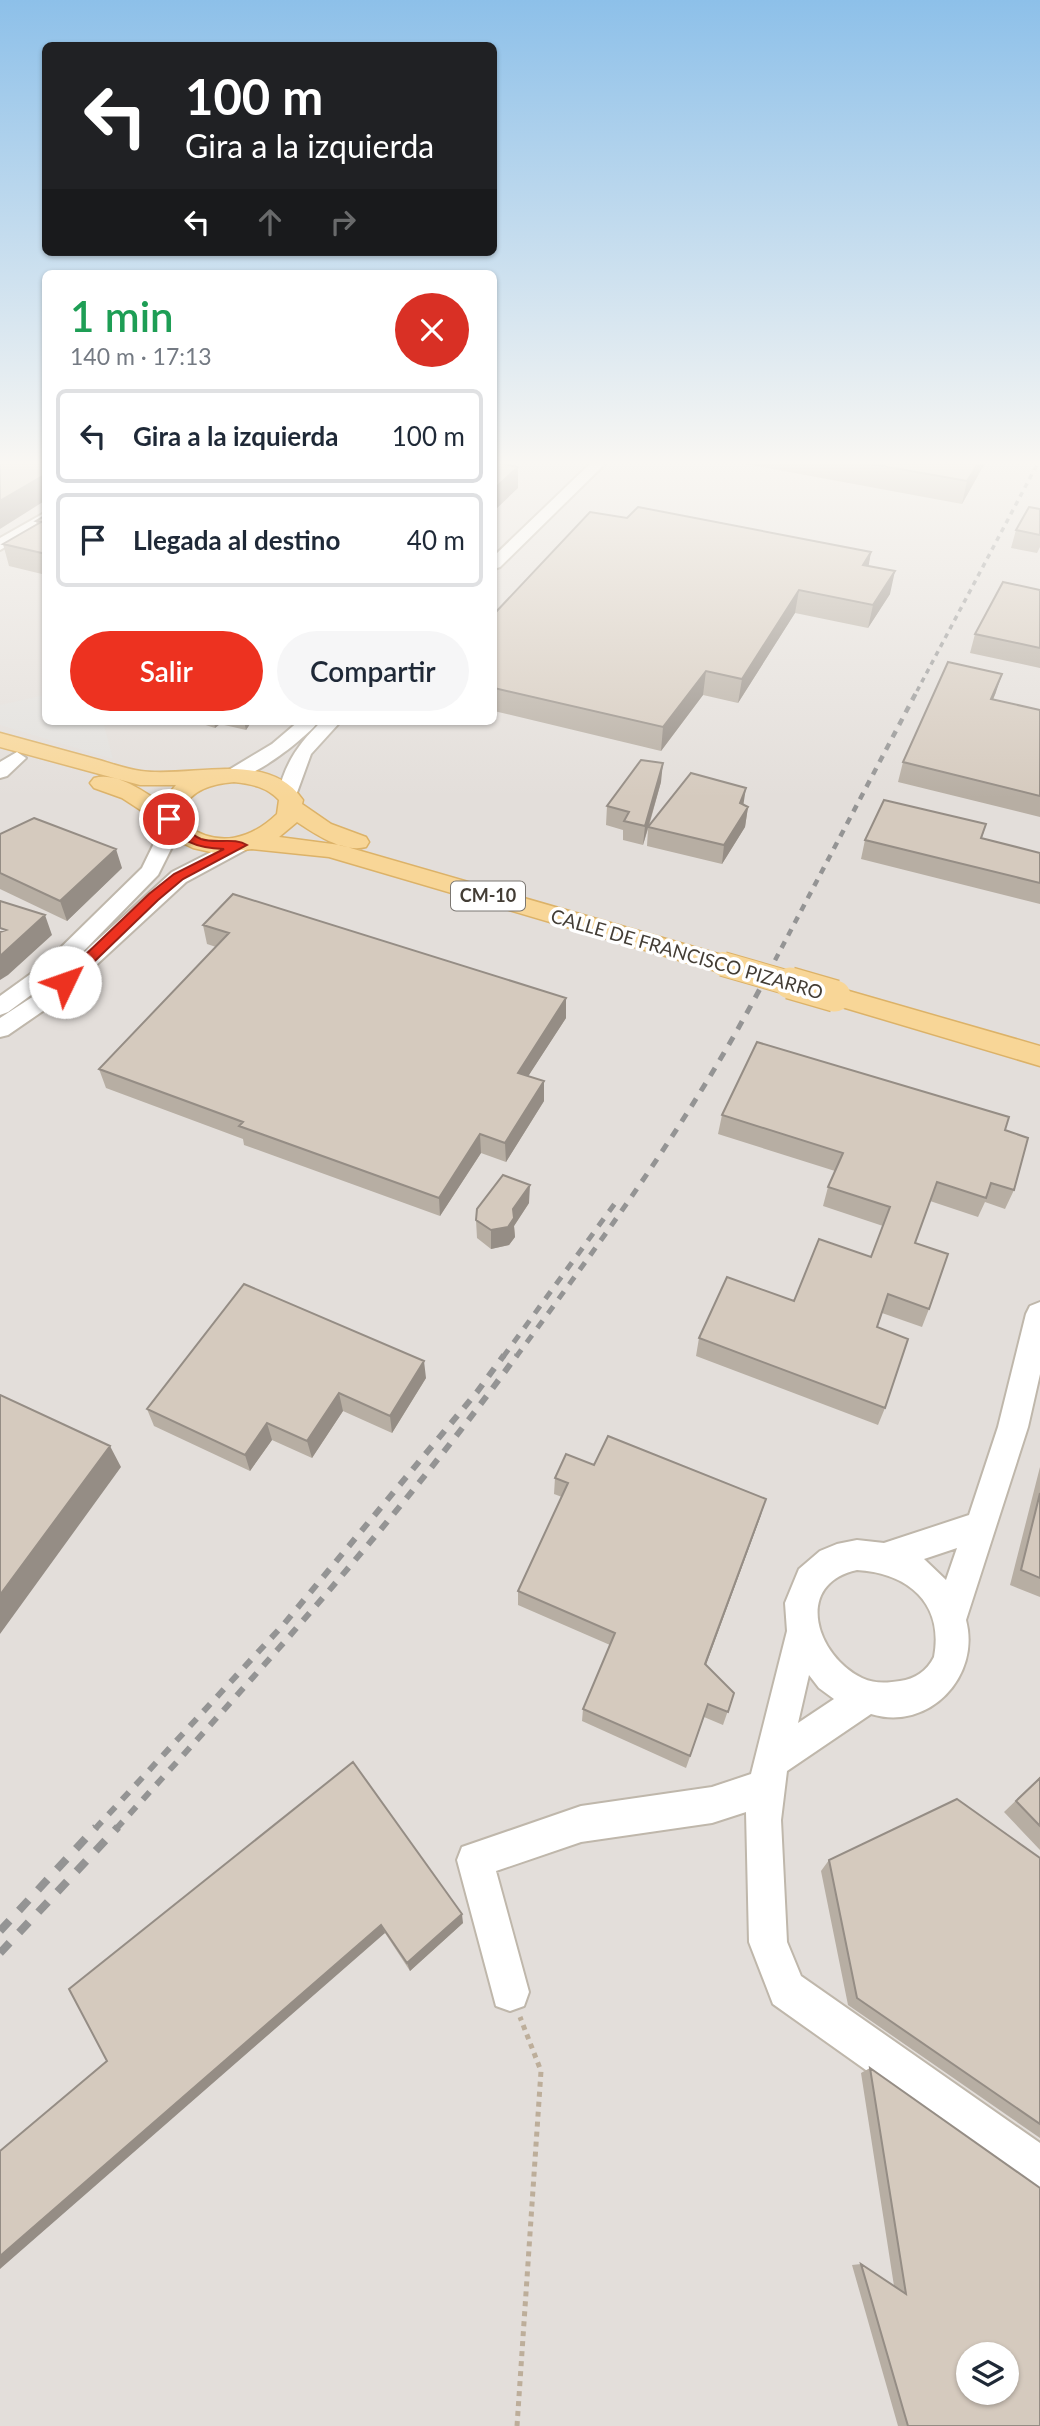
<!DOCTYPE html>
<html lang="es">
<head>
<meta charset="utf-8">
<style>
  :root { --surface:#fff; --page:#f6f6f7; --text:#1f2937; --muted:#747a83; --line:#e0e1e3; --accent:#ed3220 }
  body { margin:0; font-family:Lato,sans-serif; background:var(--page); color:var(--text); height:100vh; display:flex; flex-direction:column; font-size:26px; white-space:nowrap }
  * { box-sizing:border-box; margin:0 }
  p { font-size:23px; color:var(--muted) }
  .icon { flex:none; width:38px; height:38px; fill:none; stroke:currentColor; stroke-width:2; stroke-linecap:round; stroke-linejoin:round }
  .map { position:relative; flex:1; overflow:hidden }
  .sheet { position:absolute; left:42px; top:270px; width:455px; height:455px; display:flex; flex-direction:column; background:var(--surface); border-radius:10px; box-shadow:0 2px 5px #0004 }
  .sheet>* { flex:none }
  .banner { position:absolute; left:42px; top:42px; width:455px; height:214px; border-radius:10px; box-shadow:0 2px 5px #0004; background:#202124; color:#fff; overflow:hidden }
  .controls { position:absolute; left:956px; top:2342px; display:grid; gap:14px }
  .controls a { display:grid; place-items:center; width:63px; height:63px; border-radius:50%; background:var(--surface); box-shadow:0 2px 5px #0004; font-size:35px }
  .pin { position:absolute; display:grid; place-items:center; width:60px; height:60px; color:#fff; margin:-30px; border:4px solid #fff; border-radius:50%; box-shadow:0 2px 7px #0007 }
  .me { position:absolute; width:77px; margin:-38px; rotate:48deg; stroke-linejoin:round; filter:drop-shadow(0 0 5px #0008) }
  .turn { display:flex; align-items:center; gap:24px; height:147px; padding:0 28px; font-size:32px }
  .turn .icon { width:91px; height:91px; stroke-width:2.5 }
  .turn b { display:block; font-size:49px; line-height:60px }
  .lanes { display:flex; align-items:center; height:66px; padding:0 28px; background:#0003; justify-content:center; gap:35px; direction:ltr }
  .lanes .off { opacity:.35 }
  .round { display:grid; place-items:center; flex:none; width:74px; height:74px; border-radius:37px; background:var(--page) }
  .summary { display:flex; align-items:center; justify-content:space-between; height:119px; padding:0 28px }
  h1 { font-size:42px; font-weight:600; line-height:52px; color:#1e9e55 }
  .action { display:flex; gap:14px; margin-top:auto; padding:14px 28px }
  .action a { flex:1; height:80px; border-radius:42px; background:var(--accent); color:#fff; font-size:28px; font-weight:600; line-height:80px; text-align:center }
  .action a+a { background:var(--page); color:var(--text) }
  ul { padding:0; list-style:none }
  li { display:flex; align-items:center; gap:21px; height:94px; margin:0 14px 10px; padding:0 14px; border:4px solid var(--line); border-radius:10px }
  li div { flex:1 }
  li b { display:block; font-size:26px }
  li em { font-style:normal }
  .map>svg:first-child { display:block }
  .industrial { fill:#e3deda; fill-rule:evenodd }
  .parking { fill:#e2e0dd }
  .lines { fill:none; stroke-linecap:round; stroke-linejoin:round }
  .minor-casing { stroke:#bfb7ab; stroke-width:4 }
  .major-casing { stroke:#dcb268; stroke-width:3 }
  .path { stroke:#bdae9a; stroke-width:5; stroke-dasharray:5 5; stroke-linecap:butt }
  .minor { fill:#fff; fill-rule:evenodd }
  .major { fill:#f8d697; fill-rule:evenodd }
  .rail-far4 { stroke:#949494; stroke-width:3.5; stroke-dasharray:5 5; stroke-linecap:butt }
  .rail-far3 { stroke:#949494; stroke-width:4.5; stroke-dasharray:7 7; stroke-linecap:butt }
  .rail-far2 { stroke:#949494; stroke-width:5; stroke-dasharray:9 9; stroke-linecap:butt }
  .rail-far1 { stroke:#949494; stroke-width:6; stroke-dasharray:10 10; stroke-linecap:butt }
  .rail { stroke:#949494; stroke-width:8; stroke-dasharray:14 14; stroke-linecap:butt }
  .major-bridge-far1-casing { stroke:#dcb268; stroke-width:26; stroke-linecap:butt }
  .major-bridge-casing { stroke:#dcb268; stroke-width:34; stroke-linecap:butt }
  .major-bridge-far1 { stroke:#f8d697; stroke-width:24 }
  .major-bridge { stroke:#f8d697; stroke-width:31 }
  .wall { fill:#b7aea3 }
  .shaded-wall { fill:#958d85 }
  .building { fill:#d5cabe; stroke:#958d85; stroke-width:2; fill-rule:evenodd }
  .route { fill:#ed3220; stroke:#9a2015; stroke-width:2 }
  .labels { text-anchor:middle; stroke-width:7; stroke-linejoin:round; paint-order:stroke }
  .shield { fill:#fff; stroke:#7b7772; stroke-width:2 }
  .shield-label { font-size:18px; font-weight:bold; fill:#433d35 }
  .street-label { font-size:19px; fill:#433d35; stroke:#fff }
</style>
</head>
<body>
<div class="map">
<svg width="1040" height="2426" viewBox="0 0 1040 2426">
  <rect width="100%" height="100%" fill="#f1ede5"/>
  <path class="industrial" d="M0,459h45l1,262h448v-262h546v1967h-1040zM968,2354h38v38h-38z"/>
  <path class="parking" d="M45,695l1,26h57l10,38 -113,-34v-20z"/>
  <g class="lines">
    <g class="minor-casing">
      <path id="minor" d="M595,459h15l-110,108 -6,2v-13z
        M46,512v11l-46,27v-12z
        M299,721h20c-13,17 -71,63 -92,58l-3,-4 3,-4 45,-27z
        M322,721h19l-30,33 -16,44h-14l-3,-4c7,-31 21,-51 44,-73z
        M17,752l9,6 -19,18 -7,2v-16z
        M173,819l7,2 3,4 -25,50 -91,93 105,-96 61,-31h14l3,4 -3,4 -61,33 -130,120 -48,33 -8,2v-19l40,-26 14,-14 -46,34 -8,3v-19l43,-31 99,-97 21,-43 3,-4z
        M1040,1302v72l-12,53 -62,193c15,56 -37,112 -95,94l-84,57 -6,49 6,122 14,34 239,167v46l-15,-6 -252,-179 -24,-62 -3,-130 -34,11 -131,19 -85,29 33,121 -5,14 -14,5 -14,-5 -39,-146 5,-13 119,-41 131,-19 39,-13 36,-143 -2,-28 14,-34 21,-18 17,-7 20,-4 27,3 85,-28 29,-88 28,-113 4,-8zM957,1548l-11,32 -22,-21zM857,1570c51,3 87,33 77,87 -7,14 -19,22 -34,24 -13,2 -25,3 -38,-3 -46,-22 -69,-94 -5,-108zM809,1675l10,13 15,11 -36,24z"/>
    </g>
    <g class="major-casing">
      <path id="major" d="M0,733c33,9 66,18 99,27 14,4 28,9 42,11 52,7 127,-22 162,29l-1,4 29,20 35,13 3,5 -3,5c-23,6 -51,-13 -69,-25l-18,15 61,8 392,113 4,6 -4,6 -9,3 -394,-116 -77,-8 -37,4 -22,-5 -23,-11 -8,-13 -40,-26 -28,-10 -4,-5 4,-5c23,-6 49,13 67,25l15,-18h-36l-140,-38zM234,782c18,2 33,5 45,18l-2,14c-26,25 -58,34 -90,12l-5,-16c10,-21 30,-26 52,-28z
        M835,987l205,59v20l-215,-64 -4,-6 4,-6z"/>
    </g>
    <path class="path" d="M517,2426l24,-355 -21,-54"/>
    <use href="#minor" class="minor"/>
    <use href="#major" class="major"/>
    <path class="rail-far4" d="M917,691l123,-232"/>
    <path class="rail-far3" d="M762,985l156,-296"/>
    <path class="rail-far2" d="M503,1357l113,-155
      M516,1357c89,-121 177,-241 247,-374"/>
    <path class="rail-far1" d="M95,1829l189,-205 193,-232 27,-37
      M116,1829c139,-153 280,-307 401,-474"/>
    <path class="rail" d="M0,1931l96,-104
      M0,1953l118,-126"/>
    <g class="major-bridge-far1-casing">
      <path id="major-bridge-far1" d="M723,964l73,21"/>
    </g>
    <g class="major-bridge-casing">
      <path id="major-bridge" d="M790,983l45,13"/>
    </g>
    <use href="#major-bridge-far1" class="major-bridge-far1"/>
    <use href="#major-bridge" class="major-bridge"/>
  </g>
  <path class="wall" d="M718,459h269l-2,4 -23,41z
    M1040,509v38l-3,6 -26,-5 5,-18z
    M46,515v60l-37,-9 -6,-22 34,-19 -1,-4z
    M627,518l244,34 -3,14 22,28 -22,34 -73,-15 -57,90 -35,-8 -42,56 -167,-40v-97z
    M1040,590v78l-70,-15 5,-19z
    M996,692l-3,8 47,10v107l-142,-35 5,-20z
    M193,721h59l-6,9 -26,-6 -5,4z
    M661,782l-12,44 95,-21 4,2 -3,20 -23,37 -75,-18 1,-17 -5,16 -20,-5v-10l-17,-5 1,-19z
    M986,824l-4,14 58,15v51l-179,-45 4,-19z
    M0,834l122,34 -55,53 -67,-32z
    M203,925l363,73v20l-38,58 16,5v20l-38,61 -25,-9 -41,63 -196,-71 -1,-6 -137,-51 -7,-19 117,-122 -9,-3z
    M722,1115l283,15 9,60 -9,19 -20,-7 -7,15 -48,-16 -15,42 14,66 -7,18 -40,-14 -5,14 8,81 -7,17 -182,-69 3,-18 95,-37 77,-44 12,-31 -60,-20 5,-19 7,-16 -117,-37z
    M529,1203l-15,23 1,11 -6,8 -18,4 -14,-11 -1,-18z
    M426,1378l-34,55 -49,-22 -31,47 -40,-18 -22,31 -96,-45 -7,-17z
    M594,1465l167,50 -55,150 28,28 -11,32 -19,-8 -18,51 -104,-47 1,-12 27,-64 -92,-40v-14l44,-94 -8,-3 1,-16z
    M1040,1467v130l-30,-12z
    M353,1762l110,161 -53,48 -25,-38 -278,128z
    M1040,1777v73l-36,-38z
    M1040,1858v280l-192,-133 -27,-134 8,-11z
    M870,2068l170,358h-142l-46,-161 9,-1 33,22 -33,-213z"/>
  <path class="shaded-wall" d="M981,459h6l-2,4 -23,41 5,-23z
    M518,467v21l-24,23v-22z
    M46,474v26l-46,29v-28z
    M871,552l-4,23 -4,-10z
    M895,571l-5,23 -22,34 5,-23z
    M799,590l-4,23 -57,90 4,-24z
    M706,671l-3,24 -42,56 2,-24z
    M1002,674l-6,18 -11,26 6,-19z
    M214,721h5l1,3 -5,4z
    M244,721h8l-6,9z
    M663,763l-2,19 -18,63 2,-19z
    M746,788l-3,19 -3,-4z
    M748,807l-3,20 -23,37 2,-19z
    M116,849l6,19 -55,53 -7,-20z
    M45,915l7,20 -44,40 -8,5v-24z
    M566,998v20l-48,74v-19z
    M544,1081v20l-38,61 -1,-19z
    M480,1134l1,19 -41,63 -1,-18z
    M530,1185l-1,18 -15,23 1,11 -6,8 -18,4v-19l22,-21z
    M424,1361l2,17 -34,55 -2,-17z
    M339,1393l4,18 -31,47 -5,-17z
    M267,1423l5,17 -22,31 -5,-16z
    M110,1446l11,21 -121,167v-39z
    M766,1499l-5,16 -60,163 4,-14z
    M462,1914l1,9 -53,48 -3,-8z
    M381,1925l4,8 -385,336v-13z"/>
  <path class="building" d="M0,459h46v15l-46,27z
    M843,459h138l-14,22z
    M494,462l24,5 -24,22z
    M638,507l233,45 -8,13 32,6 -22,34 -74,-15 -57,89 -36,-8 -43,56 -169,-39v-74l96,-102 37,6z
    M1029,507l11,2v26l-24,-5z
    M46,515v39l-43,-10 38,-22 -5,-1z
    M1003,582l37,8v58l-65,-14z
    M948,662l54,12 -11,25 49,11v86l-137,-34z
    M641,760l22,3 -18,63 -21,-5 5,-9 -22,-6z
    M691,773l55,15 -6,15 8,4 -24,38 -76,-18z
    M884,800l102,24 -5,14 59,15v30l-175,-43z
    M34,818l82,31 -56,52 -60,-28v-39z
    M233,894l333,104 -48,75 26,8 -39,62 -25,-9 -41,64 -200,-72 4,-4 -144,-53 130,-136 -26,-8z
    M0,901l45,14 -45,41v-24l6,-2 -6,-2z
    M757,1042l252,75 -4,13 23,8 -14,52 -23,-7 -5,15 -49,-16 -22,61 33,11 -19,55 -41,-15 -11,33 31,12 -23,69 -186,-70 28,-61 67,24 25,-62 52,18 19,-50 -62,-20 15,-34 -121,-38z
    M503,1175l27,10 -17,24 1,9 -6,9 -17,3 -15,-10 1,-11z
    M244,1284l180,77 -34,55 -51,-23 -32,48 -40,-18 -22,32 -98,-46z
    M0,1395l110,51 -110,149z
    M608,1436l158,63 -61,165 29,29 -6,19 -20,-8 -18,52 -107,-47 32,-76 -97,-42 50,-108 -13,-5 11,-24 28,11z
    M1040,1493v85l-19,-8z
    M353,1762l109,152 -55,49 -26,-38 -381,331v-105l107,-90 -38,-72z
    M1040,1778v48l-24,-25z
    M957,1799l83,59v266l-183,-126 -28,-138z
    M870,2068l170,120v238h-132l-47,-162 45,30zM968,2354h38v38h-38z"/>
  <linearGradient id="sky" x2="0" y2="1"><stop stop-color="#8dc0e9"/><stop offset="0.58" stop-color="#f9f7f3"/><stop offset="1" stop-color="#f9f7f3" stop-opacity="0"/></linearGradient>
  <rect width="1040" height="798" fill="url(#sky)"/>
  <path class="route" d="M169,815c13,5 17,18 32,24 15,5 34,-2 46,6l-64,34 -25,21 -88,85h-10v-6l89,-85 25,-20 50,-25c-29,-1 -44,-8 -61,-30z"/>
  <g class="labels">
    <rect class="shield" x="451" y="881.5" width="74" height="29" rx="5"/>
    <g class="shield-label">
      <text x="488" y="902">CM-10</text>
    </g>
    <g class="street-label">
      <text transform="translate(687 954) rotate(16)" y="7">CALLE DE FRANCISCO PIZARRO</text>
    </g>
  </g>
</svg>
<div class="controls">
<a><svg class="icon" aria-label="layers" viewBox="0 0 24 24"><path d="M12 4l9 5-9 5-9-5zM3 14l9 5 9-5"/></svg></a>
</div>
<div class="pin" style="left:169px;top:819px;background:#d93025"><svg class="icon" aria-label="arrive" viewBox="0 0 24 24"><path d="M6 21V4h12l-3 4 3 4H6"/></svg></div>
<svg class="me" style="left:65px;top:982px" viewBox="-20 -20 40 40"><circle r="19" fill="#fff"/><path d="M0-13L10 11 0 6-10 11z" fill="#ed3220"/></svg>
<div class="banner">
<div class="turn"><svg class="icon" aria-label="left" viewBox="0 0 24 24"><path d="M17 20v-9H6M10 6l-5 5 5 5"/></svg><div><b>100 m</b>Gira a la izquierda</div></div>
<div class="lanes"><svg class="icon" aria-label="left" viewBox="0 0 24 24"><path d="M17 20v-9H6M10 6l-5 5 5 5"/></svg><svg class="icon off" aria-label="ahead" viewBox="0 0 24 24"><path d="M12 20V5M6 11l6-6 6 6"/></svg><svg class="icon off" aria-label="right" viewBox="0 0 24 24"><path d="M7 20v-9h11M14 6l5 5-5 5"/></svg></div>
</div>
<section class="sheet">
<div class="summary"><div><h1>1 min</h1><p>140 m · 17:13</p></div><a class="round" style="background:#d93025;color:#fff"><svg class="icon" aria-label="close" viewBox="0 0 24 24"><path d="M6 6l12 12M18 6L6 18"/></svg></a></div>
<ul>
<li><svg class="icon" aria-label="left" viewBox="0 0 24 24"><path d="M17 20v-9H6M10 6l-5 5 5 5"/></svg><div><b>Gira a la izquierda</b></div><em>100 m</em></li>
<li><svg class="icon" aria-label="arrive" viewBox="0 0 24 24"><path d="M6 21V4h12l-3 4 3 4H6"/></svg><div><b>Llegada al destino</b></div><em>40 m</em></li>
</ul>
<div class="action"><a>Salir</a><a>Compartir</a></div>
</section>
</div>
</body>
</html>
